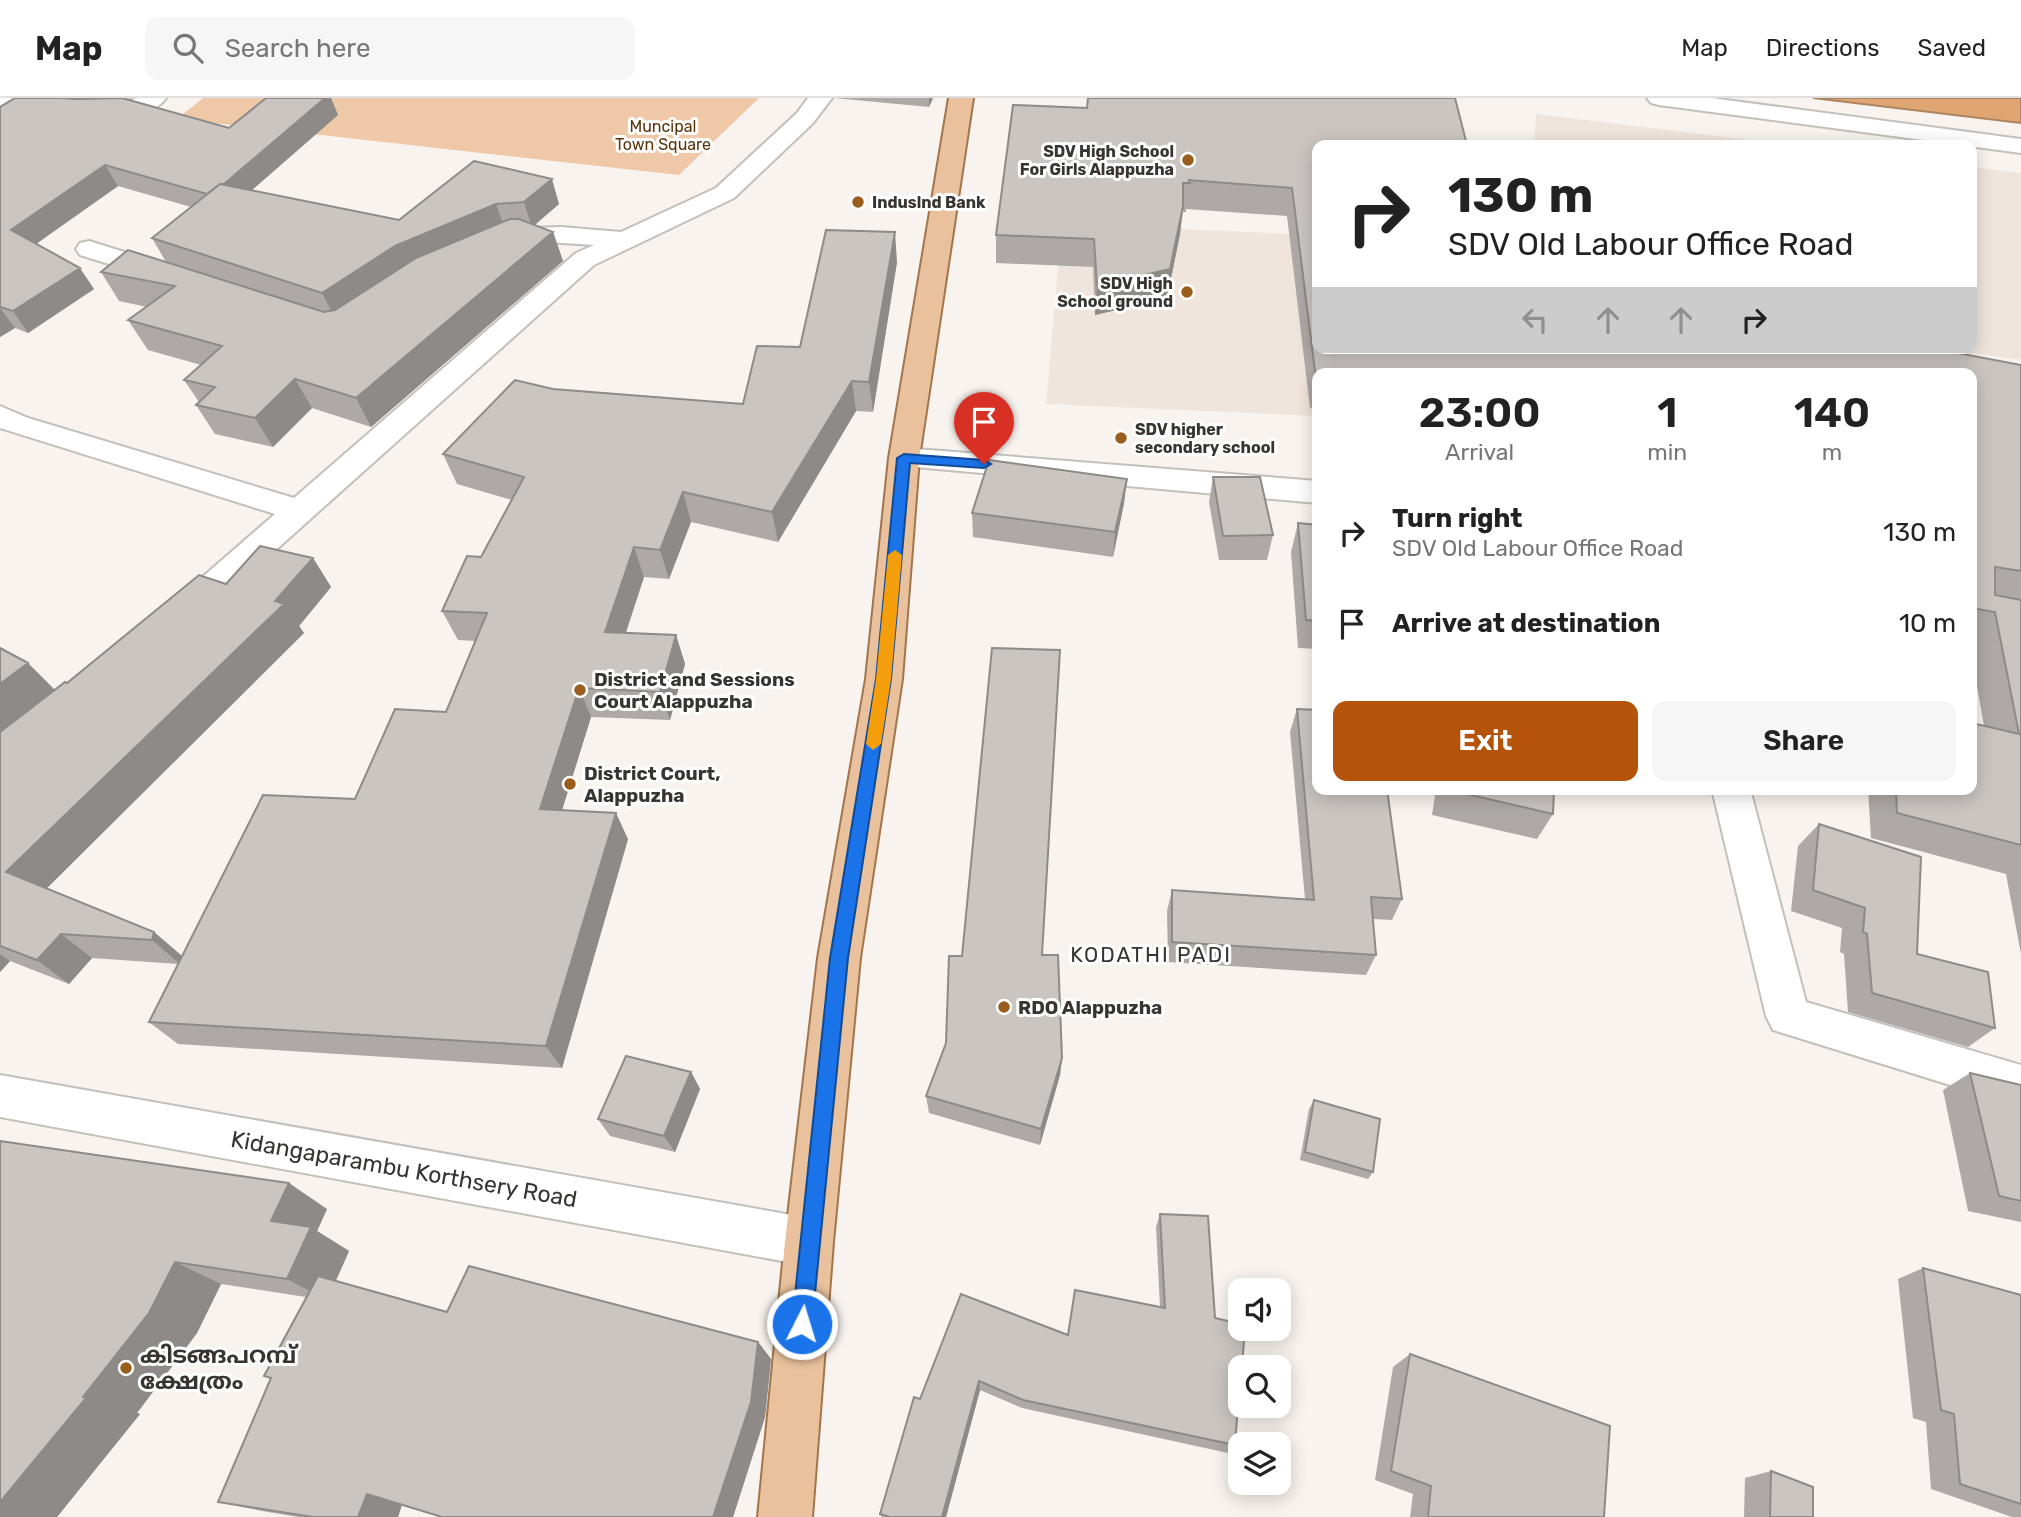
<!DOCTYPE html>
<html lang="en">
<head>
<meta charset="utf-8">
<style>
  :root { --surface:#fff; --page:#f6f6f6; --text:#222; --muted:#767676; --line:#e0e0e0; --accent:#b45309 }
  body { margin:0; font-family:Rubik,"Noto Sans Malayalam",sans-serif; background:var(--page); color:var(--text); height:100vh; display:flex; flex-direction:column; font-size:26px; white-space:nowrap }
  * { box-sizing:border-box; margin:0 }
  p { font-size:23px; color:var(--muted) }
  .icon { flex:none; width:38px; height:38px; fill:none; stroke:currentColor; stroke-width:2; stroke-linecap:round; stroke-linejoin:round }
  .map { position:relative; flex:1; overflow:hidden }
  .drawer { position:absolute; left:1312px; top:270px; width:665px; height:427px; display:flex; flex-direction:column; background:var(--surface); border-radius:14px; box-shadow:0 4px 18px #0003 }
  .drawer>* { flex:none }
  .top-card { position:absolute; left:1312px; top:42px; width:665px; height:214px; border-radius:14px; box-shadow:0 4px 18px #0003; background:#fff; color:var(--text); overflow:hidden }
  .tools { position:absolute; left:1228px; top:1180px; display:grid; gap:14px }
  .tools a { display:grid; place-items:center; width:63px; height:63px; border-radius:14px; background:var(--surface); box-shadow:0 4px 18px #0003; font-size:35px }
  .pin { position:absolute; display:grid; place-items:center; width:60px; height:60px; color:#fff; margin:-72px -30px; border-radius:50% 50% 50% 0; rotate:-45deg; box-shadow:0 0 7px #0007 }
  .pin .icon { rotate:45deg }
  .me { position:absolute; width:77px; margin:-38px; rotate:5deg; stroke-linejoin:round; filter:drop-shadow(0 0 5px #0008) }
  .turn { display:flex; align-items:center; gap:24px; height:147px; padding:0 21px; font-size:32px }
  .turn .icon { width:91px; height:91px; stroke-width:2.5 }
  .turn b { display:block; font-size:49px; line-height:60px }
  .lanes { display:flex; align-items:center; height:66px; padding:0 21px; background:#0003; justify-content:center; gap:35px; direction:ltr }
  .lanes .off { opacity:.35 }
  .eta { display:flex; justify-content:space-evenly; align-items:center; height:119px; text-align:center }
  .eta b { font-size:42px; font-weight:600; line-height:49px }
  .button { display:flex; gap:14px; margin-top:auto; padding:14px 21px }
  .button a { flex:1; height:80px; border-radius:14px; background:var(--accent); color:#fff; font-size:28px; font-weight:600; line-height:80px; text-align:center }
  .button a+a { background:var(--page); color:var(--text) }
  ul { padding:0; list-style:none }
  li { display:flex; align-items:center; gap:21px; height:91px; padding:0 21px }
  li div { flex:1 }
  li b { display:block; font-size:26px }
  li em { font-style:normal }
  header { display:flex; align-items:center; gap:42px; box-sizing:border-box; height:98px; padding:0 35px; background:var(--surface); border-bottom:2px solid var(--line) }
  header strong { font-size:33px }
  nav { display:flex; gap:38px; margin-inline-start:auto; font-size:24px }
  .search { width:490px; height:63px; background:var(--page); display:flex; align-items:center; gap:18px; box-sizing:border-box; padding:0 24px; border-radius:14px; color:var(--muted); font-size:26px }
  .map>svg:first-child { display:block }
  .built { fill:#f0e5dc }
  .green { fill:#efc8a7 }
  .water { fill:#dfa673; stroke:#ad8460; stroke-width:2 }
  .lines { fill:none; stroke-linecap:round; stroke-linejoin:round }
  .street-casing { stroke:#c4bfbb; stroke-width:4 }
  .secondary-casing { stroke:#c4bfbb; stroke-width:4 }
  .primary-casing { stroke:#a2754c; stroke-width:4 }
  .street { fill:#fff; fill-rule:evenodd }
  .secondary { fill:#fff; fill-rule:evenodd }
  .primary { fill:#e9c19c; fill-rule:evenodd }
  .wall { fill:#aea9a6 }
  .shaded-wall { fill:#8d8a87 }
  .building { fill:#cac5c1; stroke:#8d8a87; stroke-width:2 }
  .route { fill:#1a73e8; stroke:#114b97; stroke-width:2 }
  .slow { fill:#f59e0b }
  .poi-dot { fill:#995d1e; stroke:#fff; stroke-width:2.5 }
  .labels { text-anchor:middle; stroke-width:6; stroke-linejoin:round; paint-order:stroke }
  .far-park-label { font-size:16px; fill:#5a340c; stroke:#fff }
  .far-poi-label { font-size:16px; font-weight:bold; fill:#373533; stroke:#fff; text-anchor:end }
  .poi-label { font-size:19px; font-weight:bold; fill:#373533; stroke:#fff; text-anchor:start }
  .neighbourhood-label { font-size:21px; letter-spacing:2px; fill:#373533; stroke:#fff }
  .near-street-label { font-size:23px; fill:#373533; stroke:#fff }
  .near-poi-label { font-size:23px; font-weight:bold; fill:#373533; stroke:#fff; text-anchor:start }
</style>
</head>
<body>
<header>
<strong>Map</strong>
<div class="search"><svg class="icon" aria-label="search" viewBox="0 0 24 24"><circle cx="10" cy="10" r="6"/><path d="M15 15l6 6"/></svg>Search here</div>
<nav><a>Map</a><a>Directions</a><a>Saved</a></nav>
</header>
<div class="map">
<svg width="2021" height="1419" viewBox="0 0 2021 1419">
  <rect width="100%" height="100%" fill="#f9f3ef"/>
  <path class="built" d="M1536,16l256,31h-258z
    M1972,69l49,6v187l-86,-12h37z
    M1062,126l256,11v181l-272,-12z"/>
  <path class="green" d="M203,0h556l-80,77 -502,-56z"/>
  <path class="water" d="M1813,0h208v25z"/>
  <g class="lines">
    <g class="street-casing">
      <path id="street" d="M0,0h39l63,6 20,-1 15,-5h29c-25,36 -129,13 -166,8z
        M808,0h24l-19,25 -79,75 -140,67 -402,360 -12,4 -12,-4 -5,-9 5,-9 107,-93 -275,-86v-22l28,12 266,80 282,-245 18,-8 -48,-3 -44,9 -9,-2 -4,-6 4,-6 37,-9 31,-1 60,5 95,-44 81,-75z
        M89,143l87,27 4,6 -4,6 -9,2 -87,-27 -4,-6 4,-6z
        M904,350l414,33v22l-425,-38 -4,-7 4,-7z
        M1712,691h38l56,213 215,63v42l-248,-77 -7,-14z
        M0,977l809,143 17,7 7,17 -7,17 -17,7 -809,-149z"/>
    </g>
    <g class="secondary-casing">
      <path id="secondary" d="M1647,0h64l310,41v14l-362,-48 -8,-2z"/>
    </g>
    <g class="primary-casing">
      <path id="primary" d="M949,0h24l-54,360 -17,221 -42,279 -27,284 -21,275h-54l27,-275 33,-284 48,-279 23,-221z"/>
    </g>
    <use href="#street" class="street"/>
    <use href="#secondary" class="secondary"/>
    <use href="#primary" class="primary"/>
  </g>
  <path class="wall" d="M266,0h65l7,17 -86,75 147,30 75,-59 85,43 -24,21 18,7 10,29 -192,166 -59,-19 -39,39 -58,-13 -19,-29 3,-3 -15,-22 17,-15 -53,-15 -20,-30 19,-13 -28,-6 -18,-29 65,-10 -14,-24 39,-31 -73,-21 -82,58 58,45 -66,44 -13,-5 -15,9v-230l229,21z
    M834,0h99l-4,9z
    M1455,0l-137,250 703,17v589l-15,-80 -135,-36 -3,-49h104l12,-63 -12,-68v-285h-654v36l-8,-1 -23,-192 -101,-7v3h-3l-3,22 -13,64 -72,17 -2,-48 -97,-4v-28l91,-127z
    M897,164l-24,150 -17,-1 -78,131 -87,-20 -22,57 -25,-2 -18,56 50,2 9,29 -15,56 -79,-3 -29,93 66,29 -66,229 -384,-24 -29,-22 29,-58 -86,-6 -23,26 -59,-23 -10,11v-324l55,42 12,-7 159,-99 87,-26 18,29 -32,39 5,7 -258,256 108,43 28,24 173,-157 91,-87 30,-71 -18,-1 -16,-29 39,-54 31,-57 -55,-16 -14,-30 110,-65 190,15 57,-57z
    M1213,379l60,58 -6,25h-48l-10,-58z
    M1127,381l-3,24 -11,54 -140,-20 -1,-24z
    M1298,425l20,2v124l-20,-1 -7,-96z
    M1297,611l105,190 -10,21 -19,-1 3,36 -10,20 -198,-13 -1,-51 5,-21 133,9 -15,-167z
    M1436,691h118l-1,25 -16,25 -105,-24z
    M1819,726l98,130 78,74 -27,19 -120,-35 -4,-58 -4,-2 2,-24 -51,-17 7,-65z
    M1042,857l20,103 -2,17 -20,70 -111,-32 -3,-17 20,-53z
    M691,974l9,17 -25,63 -65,-16 -12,-17z
    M1970,975l51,12v137l-53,-11 -25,-121z
    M1314,1002l59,72 -5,7 -68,-19 9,-51z
    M0,1043l327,68 -10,22 32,20 -13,30 111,31 311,30 13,17 -6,58 -32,100h-291l-40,-12 -4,12h-100l-36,-6 -44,-9 53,-123 -7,-3 42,-79 -85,-13 -24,49 -60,80 3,1 -83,103z
    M1160,1116l55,104 20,127 -7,8 -206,-45 -42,-18 -34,127h-64l-2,-3 40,-115 148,-64 92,-28 -4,-80z
    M1923,1170l98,27v222h-9l-81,-28 -5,-67 -13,-4 -15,-139z
    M1410,1256l194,163h-194l3,-23 -38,-14 18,-113z
    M1771,1373l42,46h-69l1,-39z"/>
  <path class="shaded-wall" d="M325,0h6l7,17 -116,101 -11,-21z
    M929,0h4l-4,9z
    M105,67l13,21 -92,65 -15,-21z
    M552,81l7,25 -27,23 -8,-25z
    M496,106l9,25 -170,89 -13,-25 73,-47z
    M1183,108l-3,28 -13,64 -72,17 2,-29z
    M553,134l10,29 -192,166 -15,-29z
    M895,134l2,30 -24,150 -4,-30z
    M80,170l14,21 -66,44 -15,-22z
    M0,210l15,20 -15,9z
    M295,281l17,29 -39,39 -18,-29z
    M852,283l4,30 -78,131 -6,-30z
    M1127,381l-3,24 -11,54 2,-25z
    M683,394l8,30 -22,57 -9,-29z
    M634,449l10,30 -28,84 -11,-29z
    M313,460l18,29 -32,39 5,7 -267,265 -31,-26 269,-271z
    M676,537l9,29 -15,56 -10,-28z
    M28,565l28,28 -56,44v-51z
    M579,590l12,29 -37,119 -14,-27z
    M616,715l12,26 -66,229 -16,-22z
    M154,834l28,24 -2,8 -28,-24z
    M61,836l31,24 -23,26 -32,-24z
    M0,856l10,7 -10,11z
    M1062,960l-2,17 -20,70 1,-16z
    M691,974l9,17 -25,63 -11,-16z
    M289,1085l38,26 -10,22 32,20 -22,49 -40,-21 -16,-58z
    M175,1164l46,22 -24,49 -60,80 3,1 -83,103h-57v-15l83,-105z
    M758,1244l13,17 -6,58 -32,100h-20z
    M979,1283l1,9 -34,127h-4z
    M367,1396l35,10 -4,13h-40z"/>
  <path class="building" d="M15,0h47l13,1 47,-1 107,30 37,-30h59l-101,86h-4l-13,10 -102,-29 -94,65 69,38 -67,43 -13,-4v-200z
    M1088,0h367l12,47h-149v203h613l90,17v206l-26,-4v28l26,5v245l-124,-32 -1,-24h76v-66l47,11 -24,-122 -23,-4v-235h-654v6h-2l-24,-191 -103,-8 1,3h-7v23l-13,63 -73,17 -3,-47 -98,-4 17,-130 74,3z
    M474,63l78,18 -28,23 -28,2 -101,42 -73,47 -170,-55 68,-54 179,36z
    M510,121h9l34,13 -197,166 -61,-19 -40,39 -59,-13 19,-18 -31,-7 38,-34 -94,-26 47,-34 -74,-14 27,-22 196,62 11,-2 81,-52z
    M826,132l69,2 -26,150 -17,-1 -80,131 -89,-20 -23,58 -26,-3 -29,85 71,3 -16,57 -81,-4 -39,121 76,4 -70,233 -397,-24 114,-227 92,4 40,-90 51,3 41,-99 -45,-2 25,-55 14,1 43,-80 -81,-23 72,-74 38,9 190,15 14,-58 43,1z
    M989,362l138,19 -12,53 -143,-19z
    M1213,379h47l13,58 -50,1z
    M1298,425l20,2v96l-12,-1z
    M260,448l53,12 -38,43 9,3 -278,268 148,60 -2,8 -91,-6 -24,26 -37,-14v-214l65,-50 2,1 132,-108 27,9z
    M0,550l28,15 -28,21z
    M992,550l68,2 -18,305h16l4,103 -21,71 -115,-33 20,-53 3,-87h13z
    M1297,611l21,1v79h69l15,110 -31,-2 5,58 -204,-13v-52l142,10z
    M1445,691h109l-1,25z
    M1819,726l102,33 -4,97 71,18 7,56 -123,-35 -5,-59 -4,-2 2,-24 -52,-18z
    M626,958l65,16 -27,64 -66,-17z
    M1970,975l51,12v116l-22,-5z
    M1314,1002l66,19 -7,53 -68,-20z
    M0,1043l289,42 -18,38 40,6 -24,52 -112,-17 -26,51 -66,84 3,1 -86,104z
    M1160,1116l48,2 7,102 26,6v4h4l-3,39h-1l-6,78 -212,-45 -44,-19 -37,136h-52l-10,-3 34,-117 6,2 41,-105 107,41 7,-45 90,18z
    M469,1168l289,76 -7,60 -38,115h-271l-75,-23 -9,23h-45l-95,-15 53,-124 -7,-2 54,-100 129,36z
    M1923,1170l98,27v209l-61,-20 -6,-70 -13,-4z
    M1410,1256l200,72 -6,91h-176l3,-31 -40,-15z
    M1771,1373l42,16v30h-43z"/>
  <path class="route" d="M904,356l80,6 7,4 -7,4 -74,-5 -19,216 -43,279 -36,366 -3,8 -7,3 -7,-3 -3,-8 38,-366 46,-279 21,-221z"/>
  <path class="slow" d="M895,452l7,5 -11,124 -10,65 -8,6 -7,-6 10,-65 12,-124z"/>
  <g class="poi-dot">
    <circle cx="1188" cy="62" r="7"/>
    <circle cx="858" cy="104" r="7"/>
    <circle cx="1187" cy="194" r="7"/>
    <circle cx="1121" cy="340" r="7"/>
    <circle cx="580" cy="592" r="7"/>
    <circle cx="570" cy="686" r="7"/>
    <circle cx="1004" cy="909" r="7"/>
    <circle cx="126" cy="1270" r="7"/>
  </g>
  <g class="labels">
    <g class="far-park-label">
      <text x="663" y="34">Muncipal<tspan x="663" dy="18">Town Square</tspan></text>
    </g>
    <g class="far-poi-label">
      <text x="1174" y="59">SDV High School<tspan x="1174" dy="18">For Girls Alappuzha</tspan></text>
      <text x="872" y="110" text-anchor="start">Induslnd Bank</text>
      <text x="1173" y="191">SDV High<tspan x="1173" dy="18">School ground</tspan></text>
      <text x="1135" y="337" text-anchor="start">SDV higher<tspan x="1135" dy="18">secondary school</tspan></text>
    </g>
    <g class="poi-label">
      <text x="594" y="588">District and Sessions<tspan x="594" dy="22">Court Alappuzha</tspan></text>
      <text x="584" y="682">District Court,<tspan x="584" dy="22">Alappuzha</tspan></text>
      <text x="1018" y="916">RDO Alappuzha</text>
    </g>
    <g class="neighbourhood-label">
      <text x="1151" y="864">KODATHI PADI</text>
    </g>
    <g class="near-street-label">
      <text transform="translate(404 1071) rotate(10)" y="8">Kidangaparambu Korthsery Road</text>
    </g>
    <g class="near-poi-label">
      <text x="140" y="1265">കിടങ്ങപറമ്പ്<tspan x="140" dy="26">ക്ഷേത്രം</tspan></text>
    </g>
  </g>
</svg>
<div class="tools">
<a><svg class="icon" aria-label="sound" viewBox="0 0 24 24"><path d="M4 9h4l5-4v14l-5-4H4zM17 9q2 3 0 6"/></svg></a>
<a><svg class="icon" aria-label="search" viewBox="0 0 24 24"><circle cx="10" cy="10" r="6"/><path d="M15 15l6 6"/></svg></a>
<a><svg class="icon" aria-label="layers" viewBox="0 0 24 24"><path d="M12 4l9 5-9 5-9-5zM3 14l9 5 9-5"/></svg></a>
</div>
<div class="pin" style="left:984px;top:366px;background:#d93025"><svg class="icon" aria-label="arrive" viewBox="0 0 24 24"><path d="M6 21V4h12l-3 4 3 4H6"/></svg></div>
<svg class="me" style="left:802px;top:1226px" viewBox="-20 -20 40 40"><circle r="17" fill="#1a73e8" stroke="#fff" stroke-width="3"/><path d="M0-11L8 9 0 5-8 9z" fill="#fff"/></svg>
<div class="top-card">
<div class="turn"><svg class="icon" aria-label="right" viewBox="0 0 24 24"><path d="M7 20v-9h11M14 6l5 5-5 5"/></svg><div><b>130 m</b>SDV Old Labour Office Road</div></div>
<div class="lanes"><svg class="icon off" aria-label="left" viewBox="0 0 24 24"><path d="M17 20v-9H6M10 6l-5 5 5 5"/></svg><svg class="icon off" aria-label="ahead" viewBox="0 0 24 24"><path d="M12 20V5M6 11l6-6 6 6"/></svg><svg class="icon off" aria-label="ahead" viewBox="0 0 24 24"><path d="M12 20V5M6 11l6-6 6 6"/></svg><svg class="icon" aria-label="right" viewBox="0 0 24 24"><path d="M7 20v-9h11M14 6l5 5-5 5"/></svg></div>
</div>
<section class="drawer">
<div class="eta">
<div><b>23:00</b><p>Arrival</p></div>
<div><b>1</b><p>min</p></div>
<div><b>140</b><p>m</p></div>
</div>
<ul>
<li><svg class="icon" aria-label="right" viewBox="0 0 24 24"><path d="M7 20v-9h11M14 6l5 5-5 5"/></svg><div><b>Turn right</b><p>SDV Old Labour Office Road</p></div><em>130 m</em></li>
<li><svg class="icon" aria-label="arrive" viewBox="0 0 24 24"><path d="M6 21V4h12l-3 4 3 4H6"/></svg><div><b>Arrive at destination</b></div><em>10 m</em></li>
</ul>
<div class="button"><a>Exit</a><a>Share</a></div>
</section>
</div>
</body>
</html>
